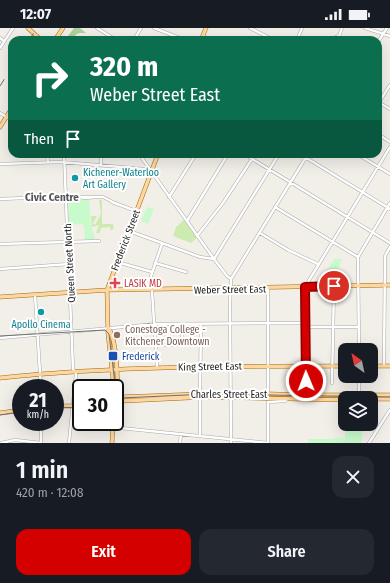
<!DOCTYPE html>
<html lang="en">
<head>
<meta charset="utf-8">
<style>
  :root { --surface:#171b24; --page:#242831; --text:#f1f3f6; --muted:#9ea1a6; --accent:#d40000 }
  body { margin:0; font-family:"Fira Sans Condensed",sans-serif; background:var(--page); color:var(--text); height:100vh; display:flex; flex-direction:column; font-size:15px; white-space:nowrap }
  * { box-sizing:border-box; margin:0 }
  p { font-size:13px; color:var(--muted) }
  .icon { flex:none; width:22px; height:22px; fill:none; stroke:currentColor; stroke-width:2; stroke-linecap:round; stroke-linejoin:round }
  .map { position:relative; height:415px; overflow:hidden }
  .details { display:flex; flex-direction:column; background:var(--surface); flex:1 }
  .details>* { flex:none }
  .top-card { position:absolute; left:8px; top:8px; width:374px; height:122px; border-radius:12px; box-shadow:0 4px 16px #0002; background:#0b6e4f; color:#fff; overflow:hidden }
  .needle { width:26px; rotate:327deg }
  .tools { position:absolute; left:338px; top:315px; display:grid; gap:8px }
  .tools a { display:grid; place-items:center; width:40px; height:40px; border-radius:8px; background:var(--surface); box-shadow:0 4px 16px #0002; font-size:20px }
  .speed { position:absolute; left:12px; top:351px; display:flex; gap:8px; font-size:20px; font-weight:700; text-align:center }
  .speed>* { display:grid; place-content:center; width:52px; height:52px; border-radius:50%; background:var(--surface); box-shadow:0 4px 16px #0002; line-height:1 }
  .speed small { font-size:10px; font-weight:400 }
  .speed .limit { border:2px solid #111; border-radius:6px; background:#fff; color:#111 }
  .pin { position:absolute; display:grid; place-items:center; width:34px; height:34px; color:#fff; margin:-17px; border:2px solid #fff; border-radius:50%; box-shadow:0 1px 4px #0007 }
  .me { position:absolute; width:44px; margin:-22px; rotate:359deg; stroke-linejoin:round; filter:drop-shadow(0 0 3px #0008) }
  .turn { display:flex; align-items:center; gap:14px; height:84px; padding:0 16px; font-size:18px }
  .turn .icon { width:52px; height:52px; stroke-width:2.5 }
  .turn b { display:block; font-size:28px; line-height:34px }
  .then { display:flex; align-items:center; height:38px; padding:0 16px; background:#0003; gap:8px; font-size:15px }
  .round { display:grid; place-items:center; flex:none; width:42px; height:42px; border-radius:12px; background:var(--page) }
  .head { display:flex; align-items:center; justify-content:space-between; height:68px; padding:0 16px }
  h1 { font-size:24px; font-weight:600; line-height:30px }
  .action { display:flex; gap:8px; margin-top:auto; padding:8px 16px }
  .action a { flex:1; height:46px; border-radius:12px; background:var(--accent); color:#fff; font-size:16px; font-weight:600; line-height:46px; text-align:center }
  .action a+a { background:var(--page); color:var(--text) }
  .status { display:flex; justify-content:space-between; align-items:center; height:28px; padding:0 20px; background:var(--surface); direction:ltr }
  .status svg { height:11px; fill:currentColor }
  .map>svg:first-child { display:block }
  .grass { fill:#cdebb0 }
  .forest { fill:#add19e }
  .park { fill:#c8facc }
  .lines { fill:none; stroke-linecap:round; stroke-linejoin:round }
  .minor-casing { stroke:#a9a9a9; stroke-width:3.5 }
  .major-casing { stroke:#a06b00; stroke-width:4.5 }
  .minor { stroke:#fff; stroke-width:2.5 }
  .major { stroke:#fcd6a4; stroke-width:3.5 }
  .tram { stroke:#707070; stroke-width:1 }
  .rail { stroke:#707070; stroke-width:1; stroke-dasharray:8 8; stroke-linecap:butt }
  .route-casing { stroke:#8a0000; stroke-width:10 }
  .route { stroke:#d40000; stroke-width:7 }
  .culture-dot { fill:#0f9aa8; stroke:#fff; stroke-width:1.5 }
  .health-dot { fill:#e0444e; stroke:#fff; stroke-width:1.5 }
  .education-dot { fill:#8d6e63; stroke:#fff; stroke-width:1.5 }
  .transit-dot { fill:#1a4fb4; stroke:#fff; stroke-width:1.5 }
  .labels { text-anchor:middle; stroke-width:4; stroke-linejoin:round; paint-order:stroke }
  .culture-label { font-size:10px; fill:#0d838f; stroke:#fff; text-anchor:start }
  .street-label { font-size:10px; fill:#222; stroke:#fff }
  .health-label { font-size:10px; fill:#be3a42; stroke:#fff; text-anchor:start }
  .education-label { font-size:10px; fill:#785e54; stroke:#fff; text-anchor:start }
  .transit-label { font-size:10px; fill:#164399; stroke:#fff; text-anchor:start }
  .neighbourhood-label { font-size:11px; font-weight:bold; fill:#555; stroke:#fff }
</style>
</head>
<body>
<div class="status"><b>12:07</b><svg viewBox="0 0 49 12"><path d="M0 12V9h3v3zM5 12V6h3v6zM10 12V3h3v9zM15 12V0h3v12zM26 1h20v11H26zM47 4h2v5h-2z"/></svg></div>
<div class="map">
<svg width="390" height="415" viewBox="0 0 390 415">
  <rect width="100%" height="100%" fill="#f2efe9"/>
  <path class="grass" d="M99,172h3v24h11l1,4 -3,3 -1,-4 -9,1 -1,5h-4l3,-8 -7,2 -1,-11h6l-4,7 2,2 6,-11z
    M184,192l13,18 -6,5 -18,-7 3,-9z"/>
  <path class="forest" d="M74,0h6l6,5c-8,0 -9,-1 -14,7h-7z"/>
  <path class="park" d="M70,170l19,1 2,26 4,14 -10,1 -1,-14 -2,-2 -13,1 -2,-25z
    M147,179l7,2 -6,15 -7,-3z
    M334,231h8l-9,25h-4l1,-10h-5z
    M345,392v4h23l-6,9v10h-54v-4h24l6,-2 7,2z"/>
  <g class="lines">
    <g class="minor-casing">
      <path id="minor" d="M97,0l19,12
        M154,0l31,12
        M250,0l24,12
        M365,0l25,8
        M203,8l10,4
        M339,8l2,4
        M0,10l4,3
        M134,12l7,-12
        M297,12l5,-12
        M334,12l2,-3 3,-1 3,-8
        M378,14l9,-14
        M0,20l13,-20
        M378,74l12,7
        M378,76l12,-19
        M0,85l12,7
        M378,106l12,8
        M47,126l1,8
        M64,126l9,215 3,5 -7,69
        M101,126v11
        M139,126l75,105 13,17 4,3
        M244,126l146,89
        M300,126l90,55
        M357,126l33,20
        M0,136l62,-2 82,7 7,2
        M83,169h20l10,5
        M169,169l27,-43
        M0,171l74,-3 11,2 12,-1
        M112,174l24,9
        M275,179l83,50
        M187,193l41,-67
        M129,203l71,26 14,2
        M260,205l28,17 30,14
        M197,208l26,-33 29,-44
        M0,216l99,-3
        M214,231l65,-105
        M117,234l35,10
        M155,235l31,9
        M0,241l69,-5
        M35,267l6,93
        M305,299h54
        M182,305l1,11
        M0,310l156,-14 149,-1
        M156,317l45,-1
        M359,322l-1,-93 32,-54
        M384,338l1,-110 5,-9
        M157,339l-6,-91 11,-32
        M359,348v19
        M332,355l2,-97
        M200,365l1,-69
        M268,366v-106
        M305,367v-108l85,-140
        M41,394v21
        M71,395l197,20
        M200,408v-39
        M268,414v-40l17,-1 2,-2
        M1,415l14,-3 26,3
        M180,415l1,-9
        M231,415l-1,-139 1,-25 77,-125
        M369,415l21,-33"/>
    </g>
    <g class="major-casing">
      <path id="major" d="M28,0l13,12
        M55,12l8,-12
        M201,12l5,-12
        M0,99l12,-19
        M0,269l107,-7 283,-5
        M109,301c9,15 10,64 6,81
        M371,338h19
        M0,350c115,-12 230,-12 345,-12
        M114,360l-6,-55 -1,-43 51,-136
        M117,371l5,2 83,-4 140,3
        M371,371h19
        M115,372l7,-3 109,-4 74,2h85
        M55,378h26
        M0,385l21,-3
        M112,415l1,-21"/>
    </g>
    <use href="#minor" class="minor"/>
    <use href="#major" class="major"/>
    <path class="tram" d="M0,308l105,-6 4,4 7,58 5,6 87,-4 182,3
      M55,379l26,1
      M0,387l21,-3"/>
    <path class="rail" d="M29,12l8,-12
      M0,58l12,-19"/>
  </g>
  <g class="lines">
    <g class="route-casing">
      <path id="route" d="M306,353l-1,-94 29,-1"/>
    </g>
    <use href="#route" class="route"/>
  </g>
  <g class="culture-dot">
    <circle cx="75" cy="150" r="4"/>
    <circle cx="41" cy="284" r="4"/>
  </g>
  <path class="health-dot" d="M113 249h4v4h4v4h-4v4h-4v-4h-4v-4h4z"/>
  <circle class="education-dot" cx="117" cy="307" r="4"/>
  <rect class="transit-dot" x="108" y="323" width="10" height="10" rx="2"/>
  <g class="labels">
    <g class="culture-label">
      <text x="83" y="148">Kichener-Waterloo<tspan x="83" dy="12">Art Gallery</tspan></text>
      <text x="41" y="300" text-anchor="middle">Apollo Cinema</text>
    </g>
    <g class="street-label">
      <text transform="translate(125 212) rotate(-69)" y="4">Frederick Street</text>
      <text transform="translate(69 235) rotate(-93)" y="4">Queen Street North</text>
      <text transform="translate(230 261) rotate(-1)" y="4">Weber Street East</text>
      <text transform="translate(210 338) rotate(-1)" y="4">King Street East</text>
      <text x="229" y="370">Charles Street East</text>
    </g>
    <g class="health-label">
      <text x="124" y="259">LASIK MD</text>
    </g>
    <g class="education-label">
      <text x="125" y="305">Conestoga College -<tspan x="125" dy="12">Kitchener Downtown</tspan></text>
    </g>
    <g class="transit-label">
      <text x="122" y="332">Frederick</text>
    </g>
    <g class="neighbourhood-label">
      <text x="52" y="173">Civic Centre</text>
    </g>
  </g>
</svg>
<div class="tools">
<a><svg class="needle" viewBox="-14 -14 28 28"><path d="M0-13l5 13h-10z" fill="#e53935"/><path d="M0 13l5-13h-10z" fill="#9ea1a6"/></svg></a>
<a><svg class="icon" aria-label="layers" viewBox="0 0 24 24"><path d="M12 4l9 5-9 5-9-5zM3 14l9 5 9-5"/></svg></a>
</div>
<div class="speed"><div>21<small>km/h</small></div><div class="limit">30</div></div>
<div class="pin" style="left:334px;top:258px;background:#d93025"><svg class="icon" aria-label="arrive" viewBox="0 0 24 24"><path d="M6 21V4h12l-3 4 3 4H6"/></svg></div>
<svg class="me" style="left:306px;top:353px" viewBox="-20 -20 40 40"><circle r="17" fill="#d40000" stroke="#fff" stroke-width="3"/><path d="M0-11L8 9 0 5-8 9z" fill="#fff"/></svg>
<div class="top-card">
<div class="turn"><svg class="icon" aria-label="right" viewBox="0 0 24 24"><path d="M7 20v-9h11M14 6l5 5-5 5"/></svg><div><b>320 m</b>Weber Street East</div></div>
<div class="then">Then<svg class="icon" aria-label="arrive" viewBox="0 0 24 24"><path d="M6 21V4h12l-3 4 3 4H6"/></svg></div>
</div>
</div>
<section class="details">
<div class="head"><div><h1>1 min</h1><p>420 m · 12:08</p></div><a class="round"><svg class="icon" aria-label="close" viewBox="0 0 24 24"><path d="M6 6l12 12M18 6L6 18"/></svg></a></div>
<div class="action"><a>Exit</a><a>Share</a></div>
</section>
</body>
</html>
